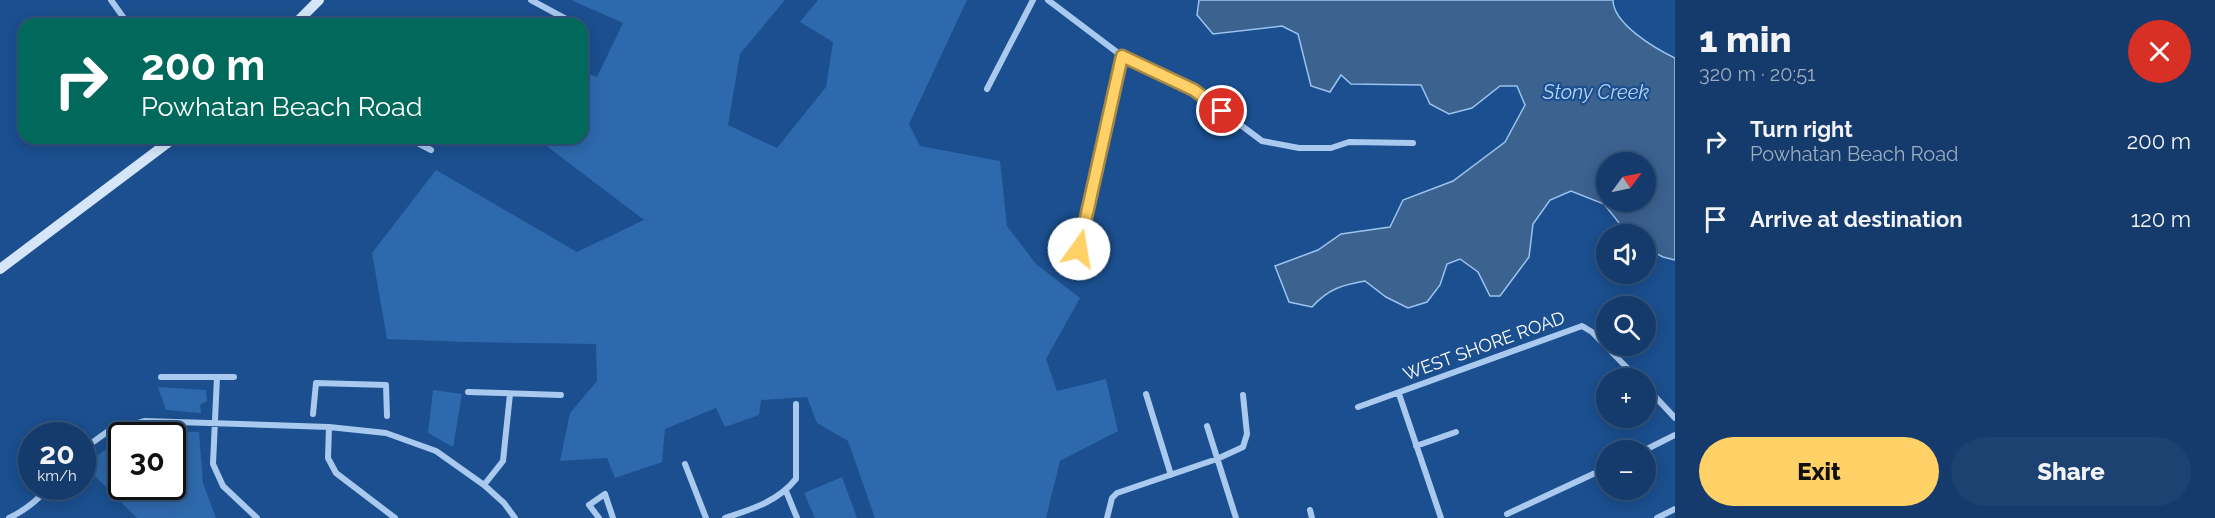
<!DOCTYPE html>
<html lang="en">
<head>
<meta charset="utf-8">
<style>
  :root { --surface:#143b6b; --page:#1d4271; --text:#f1f3f6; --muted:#9dadc1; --line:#33557e; --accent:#ffd166 }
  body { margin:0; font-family:Raleway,sans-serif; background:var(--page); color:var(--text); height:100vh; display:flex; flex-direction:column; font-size:22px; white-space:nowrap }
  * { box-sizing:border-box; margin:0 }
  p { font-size:20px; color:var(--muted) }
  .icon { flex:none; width:33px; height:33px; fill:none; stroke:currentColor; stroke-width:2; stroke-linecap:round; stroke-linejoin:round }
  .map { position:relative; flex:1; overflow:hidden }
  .drawer { display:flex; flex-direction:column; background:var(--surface); width:540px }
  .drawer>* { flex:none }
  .hud { position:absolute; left:18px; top:18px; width:570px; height:126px; border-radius:18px; box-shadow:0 3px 15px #0003,0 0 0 2px var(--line); background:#00695c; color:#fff; overflow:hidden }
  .needle { width:39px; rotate:57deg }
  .controls { position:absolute; left:1596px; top:152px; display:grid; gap:12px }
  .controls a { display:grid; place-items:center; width:60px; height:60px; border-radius:50%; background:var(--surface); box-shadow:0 3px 15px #0003,0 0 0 2px var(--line); font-size:30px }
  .speed { position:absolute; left:18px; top:422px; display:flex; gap:12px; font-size:30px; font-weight:700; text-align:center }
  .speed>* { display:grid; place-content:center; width:78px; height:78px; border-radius:50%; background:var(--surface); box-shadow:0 3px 15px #0003,0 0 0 2px var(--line); line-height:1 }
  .speed small { font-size:15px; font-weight:400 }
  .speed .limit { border:3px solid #111; border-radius:9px; background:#fff; color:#111 }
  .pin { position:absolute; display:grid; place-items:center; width:51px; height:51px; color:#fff; margin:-26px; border:3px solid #fff; border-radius:50%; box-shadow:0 2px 6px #0007 }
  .me { position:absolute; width:66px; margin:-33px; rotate:13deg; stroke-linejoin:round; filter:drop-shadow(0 0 4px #0008) }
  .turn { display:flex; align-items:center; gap:21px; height:126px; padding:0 24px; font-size:27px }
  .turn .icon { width:78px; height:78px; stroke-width:2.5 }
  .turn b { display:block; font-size:42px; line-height:51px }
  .round { display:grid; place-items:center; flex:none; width:63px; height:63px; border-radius:32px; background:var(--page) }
  .overview { display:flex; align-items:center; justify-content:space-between; height:102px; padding:0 24px }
  h1 { font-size:36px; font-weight:800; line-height:45px }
  .button { display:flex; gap:12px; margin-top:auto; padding:12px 24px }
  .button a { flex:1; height:69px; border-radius:36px; background:var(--accent); color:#111; font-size:24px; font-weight:800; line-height:69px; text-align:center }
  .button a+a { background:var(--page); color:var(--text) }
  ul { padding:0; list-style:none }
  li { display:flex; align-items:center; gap:18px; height:78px; padding:0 24px }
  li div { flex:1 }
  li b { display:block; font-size:22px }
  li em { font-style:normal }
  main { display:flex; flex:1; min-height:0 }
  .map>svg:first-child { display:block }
  .green { fill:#2e69ad }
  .water { fill:#3c6290; stroke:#9cc4f0; stroke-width:1.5; fill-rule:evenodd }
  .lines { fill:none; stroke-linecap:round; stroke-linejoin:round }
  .street { stroke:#a9c9ee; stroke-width:6 }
  .secondary { stroke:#d6e6fa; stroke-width:10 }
  .route-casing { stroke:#a68842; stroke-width:15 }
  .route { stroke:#ffd166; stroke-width:10 }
  .labels { text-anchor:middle; stroke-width:4.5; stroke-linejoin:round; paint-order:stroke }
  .street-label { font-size:18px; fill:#fff; stroke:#1b4f8f }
  .water-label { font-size:20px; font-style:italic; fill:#b5d3f5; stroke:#1b4f8f }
</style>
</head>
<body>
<main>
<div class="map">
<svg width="1675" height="518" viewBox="0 0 1675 518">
  <rect width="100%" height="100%" fill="#1b4f8f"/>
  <path class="green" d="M571,0h214l-45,54 -12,71 49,23 49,-61 7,-45 -33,-20 18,-22h149l-58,124 11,22 80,15 7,65 29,38 44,34 -34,61 11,32 49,-12 12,52 -58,30 -14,57h-171l-27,-77 -31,-18 -10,-26 -46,3 -2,15 -34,12 -9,-19 -51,21 -3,33 -47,16 -8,-20 -47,3 10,-48 27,-32 -1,-37 -131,-2 -78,-3 -15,-86 64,-83 141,82 67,-32 -108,-82h46v-67l15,6 26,-54z
    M158,387l48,3 1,11 -7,4 1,8 -35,-3z
    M433,390l29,4 -9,53 -25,-14z
    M163,431l36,1 4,51 13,35h-79l-53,-53 24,-17 13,-5 1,43h50v-51h-31z
    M842,477l15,41h-42l-11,-25z"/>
  <path class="water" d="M1199,0h414c0,24 43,49 62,58v202l-12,-3 -17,-9v-14h-18l-24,-30 -33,-13 -21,9 -17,24 -4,33 -29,39h-10l-12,-24 -18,-13 -13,5 -7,21 -13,17 -19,6 -22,-11 -21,-16c-23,4 -37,8 -53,26l-23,-5 -14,-36 43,-16 23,-16 49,-7 13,-27 50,-19 52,-39 20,-37 -8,-19h-17l-28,22 -23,6 -19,-10 -9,-19 -70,-1 -10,-9 -11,17 -19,-6 -13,-52 -16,-8 -69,8 -16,-19zM1606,162h40v39h-40z"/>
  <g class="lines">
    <path class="street" d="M111,0l17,24
      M531,0l37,20
      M1048,0l74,56 72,34 68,51 37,7h32l18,-6 64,1
      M987,89l46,-89
      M408,138l23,12
      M1079,249l43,-193
      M161,377h73
      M217,377l-4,87 10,22 34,32
      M1646,387l29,31
      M468,392l93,3
      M1146,394l25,81
      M1399,394l42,124
      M1358,407l224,-81 10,6 45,46
      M313,414l3,-31 70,2 1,31
      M1207,426l29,92
      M329,427l-1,31 8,15 59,45
      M1416,446l40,-14
      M82,450l25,-18 38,-11 184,6 57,6 50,18 48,34 20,18 11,15
      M1645,450l30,-15
      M685,464l21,54
      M484,485l19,-24 7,-67
      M786,491l11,27
      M1310,510l2,8
      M1507,514l99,-46
      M9,518c17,-8 29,-18 41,-32
      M599,518l-10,-13 16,-11 8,24
      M725,518c27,-9 52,-16 71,-39v-75
      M1107,518l5,-20 5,-5 100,-34 26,-12 4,-13 -4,-39
      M1657,518l18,-9"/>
    <path class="secondary" d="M295,24l24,-24
      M0,269l174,-131"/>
  </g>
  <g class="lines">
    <g class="route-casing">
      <path id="route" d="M1079,249l43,-193 72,34 28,21"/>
    </g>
    <use href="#route" class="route"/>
  </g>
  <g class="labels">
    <g class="street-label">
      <text transform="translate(1484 346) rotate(-20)" y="6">WEST SHORE ROAD</text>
    </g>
    <g class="water-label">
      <text x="1596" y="99">Stony Creek</text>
    </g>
  </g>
</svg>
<div class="controls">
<a><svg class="needle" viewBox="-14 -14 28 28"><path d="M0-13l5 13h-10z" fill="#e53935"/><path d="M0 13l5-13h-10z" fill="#9dadc1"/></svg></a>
<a><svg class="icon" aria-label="sound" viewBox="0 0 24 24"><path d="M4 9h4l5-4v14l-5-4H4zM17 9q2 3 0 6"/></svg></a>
<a><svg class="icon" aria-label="search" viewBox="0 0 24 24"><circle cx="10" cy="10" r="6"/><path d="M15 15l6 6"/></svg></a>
<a>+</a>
<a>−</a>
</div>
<div class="speed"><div>20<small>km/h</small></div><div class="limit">30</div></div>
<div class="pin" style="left:1222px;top:111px;background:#d93025"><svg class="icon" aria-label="arrive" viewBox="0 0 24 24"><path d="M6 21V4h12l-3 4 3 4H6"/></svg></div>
<svg class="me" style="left:1079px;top:249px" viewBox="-20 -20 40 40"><circle r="19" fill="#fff"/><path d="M0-13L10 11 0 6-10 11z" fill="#ffd166"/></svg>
<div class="hud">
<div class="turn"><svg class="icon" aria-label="right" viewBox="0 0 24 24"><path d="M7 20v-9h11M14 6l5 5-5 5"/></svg><div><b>200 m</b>Powhatan Beach Road</div></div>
</div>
</div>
<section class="drawer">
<div class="overview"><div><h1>1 min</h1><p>320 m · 20:51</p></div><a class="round" style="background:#d93025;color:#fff"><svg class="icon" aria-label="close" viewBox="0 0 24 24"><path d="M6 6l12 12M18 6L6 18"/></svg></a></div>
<ul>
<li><svg class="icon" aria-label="right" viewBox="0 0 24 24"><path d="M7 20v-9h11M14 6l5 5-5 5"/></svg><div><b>Turn right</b><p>Powhatan Beach Road</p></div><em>200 m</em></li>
<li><svg class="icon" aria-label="arrive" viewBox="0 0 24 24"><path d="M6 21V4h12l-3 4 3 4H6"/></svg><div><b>Arrive at destination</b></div><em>120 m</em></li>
</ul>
<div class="button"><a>Exit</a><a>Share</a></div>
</section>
</main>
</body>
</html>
